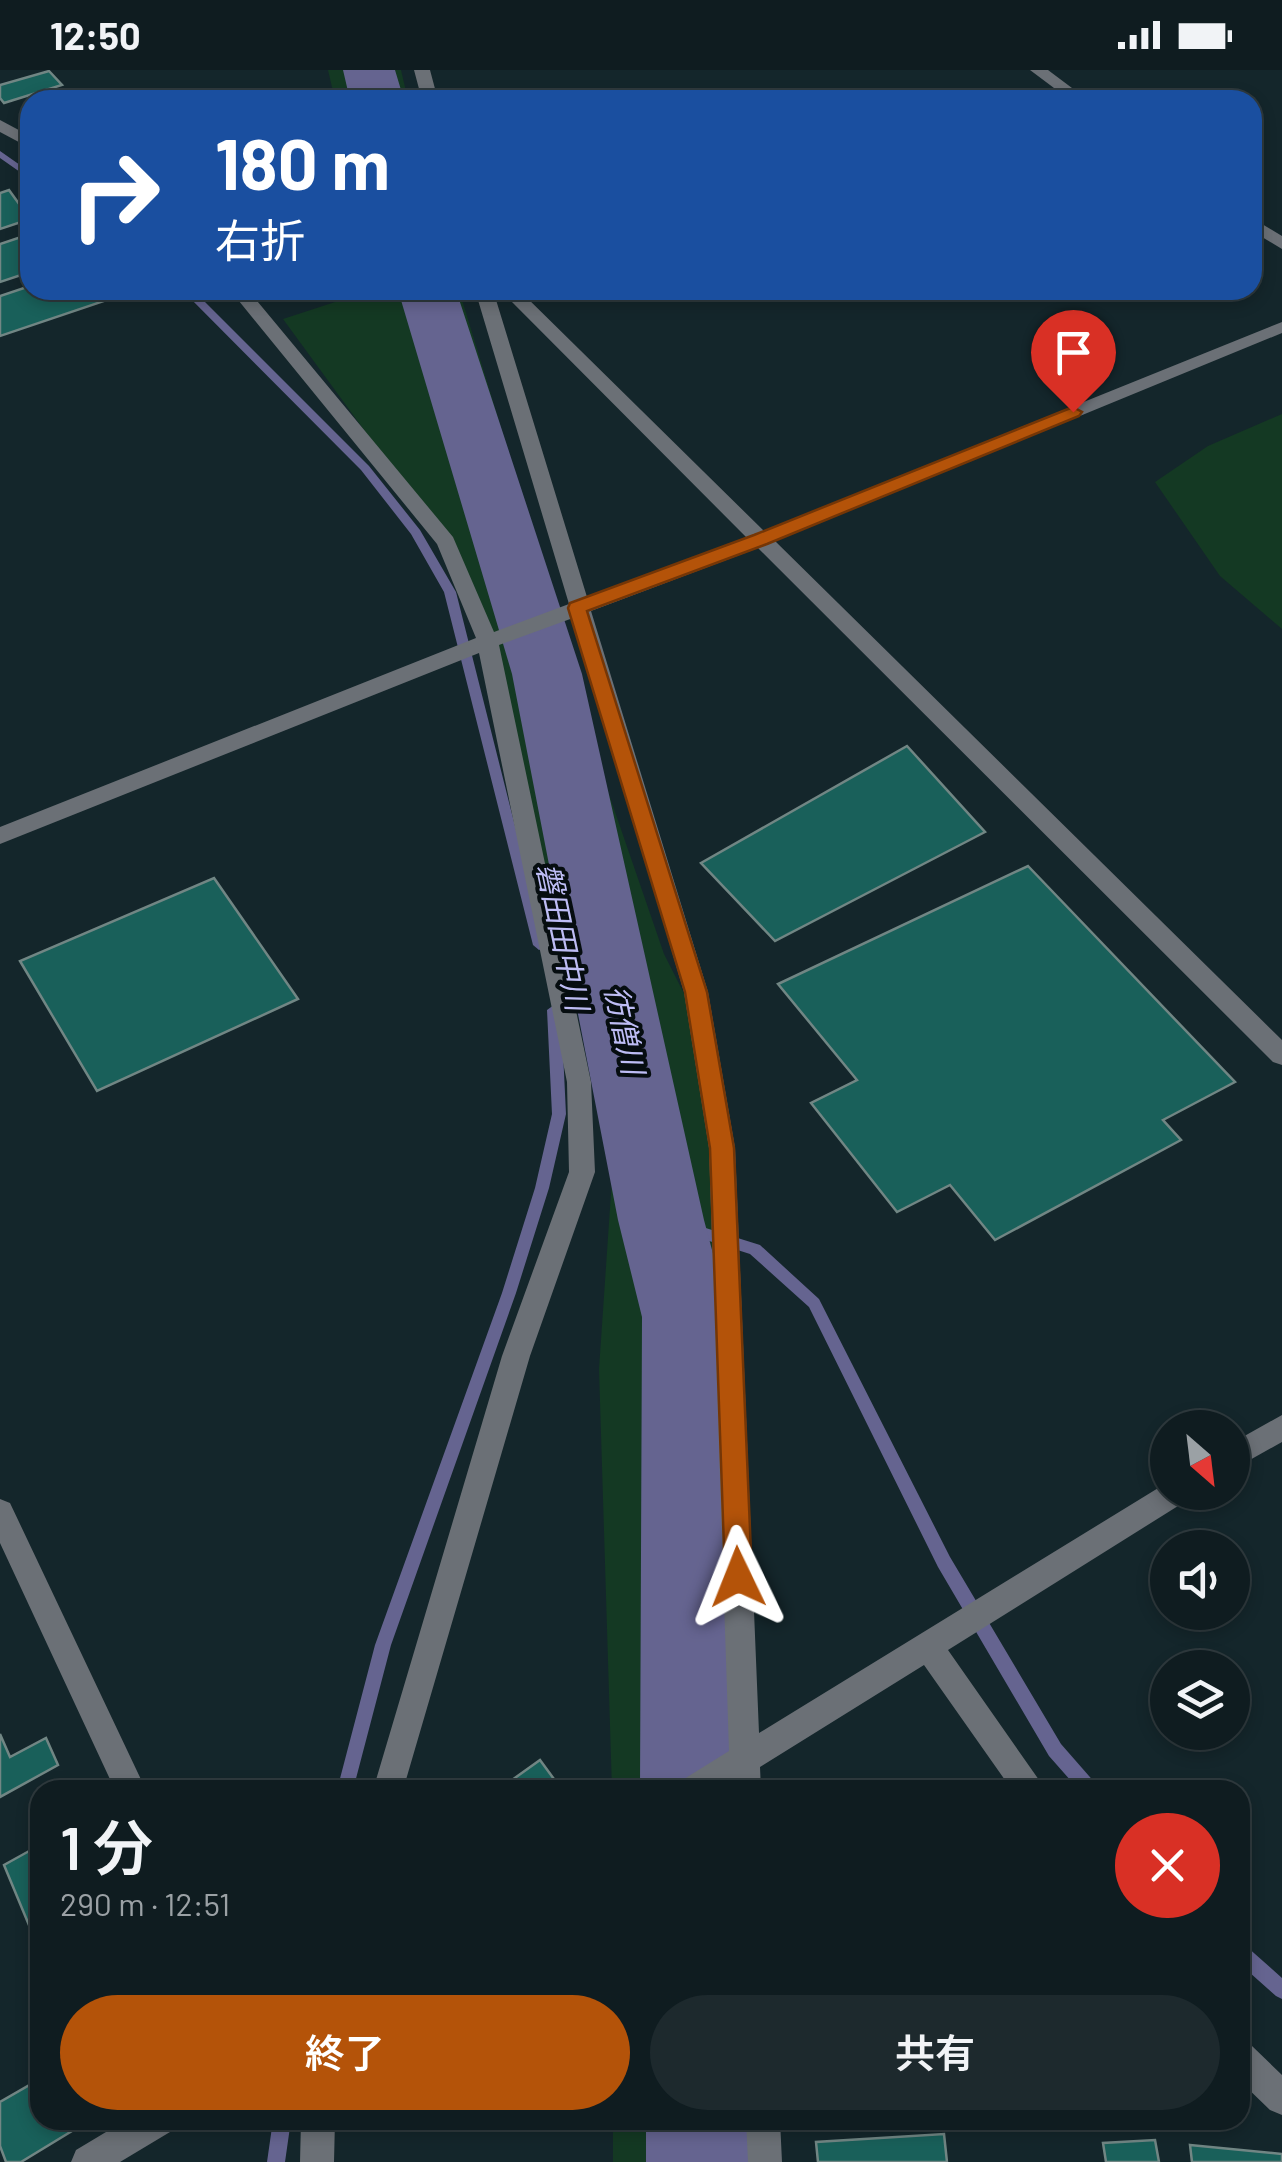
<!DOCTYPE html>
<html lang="ja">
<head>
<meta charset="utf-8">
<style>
  :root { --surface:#0f1c20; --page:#1d292d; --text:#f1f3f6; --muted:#9ba1a5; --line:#2f3a3e; --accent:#b45309 }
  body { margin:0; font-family:Barlow,"Noto Sans JP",sans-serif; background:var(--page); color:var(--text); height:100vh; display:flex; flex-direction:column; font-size:38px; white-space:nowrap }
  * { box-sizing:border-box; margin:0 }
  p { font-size:32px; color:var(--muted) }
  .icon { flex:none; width:55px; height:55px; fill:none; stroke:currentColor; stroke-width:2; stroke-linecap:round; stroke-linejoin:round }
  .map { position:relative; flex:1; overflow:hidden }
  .panel { position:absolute; left:30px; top:1710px; width:1220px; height:350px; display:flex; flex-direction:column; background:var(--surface); border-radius:30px; box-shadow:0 5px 15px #0003,0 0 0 2px var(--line) }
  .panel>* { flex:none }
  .banner { position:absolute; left:20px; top:20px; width:1242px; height:210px; border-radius:30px; box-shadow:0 5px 15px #0003,0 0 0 2px var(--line); background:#1a4fa0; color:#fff; overflow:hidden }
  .needle { width:65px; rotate:152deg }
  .fabs { position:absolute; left:1150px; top:1340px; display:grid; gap:20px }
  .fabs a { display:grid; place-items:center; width:100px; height:100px; border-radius:50%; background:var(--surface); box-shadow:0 5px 15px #0003,0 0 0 2px var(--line); font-size:50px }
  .pin { position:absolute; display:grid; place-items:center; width:85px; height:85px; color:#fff; margin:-102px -42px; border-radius:50% 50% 50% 0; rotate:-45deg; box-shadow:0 0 10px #0007 }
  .pin .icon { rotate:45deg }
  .me { position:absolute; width:110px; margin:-55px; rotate:358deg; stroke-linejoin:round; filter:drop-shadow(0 0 8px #0008) }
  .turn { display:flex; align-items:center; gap:35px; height:210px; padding:0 30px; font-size:45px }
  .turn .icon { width:130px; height:130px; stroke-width:2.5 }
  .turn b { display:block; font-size:70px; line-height:85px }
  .round { display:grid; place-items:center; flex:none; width:105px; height:105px; border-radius:52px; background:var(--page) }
  .overview { display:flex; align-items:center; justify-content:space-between; height:170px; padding:0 30px }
  h1 { font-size:60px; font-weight:600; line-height:75px }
  .button { display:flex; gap:20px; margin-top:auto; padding:20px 30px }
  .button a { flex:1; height:115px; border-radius:60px; background:var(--accent); color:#fff; font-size:40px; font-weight:600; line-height:115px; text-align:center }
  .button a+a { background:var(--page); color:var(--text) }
  .status { display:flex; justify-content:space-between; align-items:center; height:70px; padding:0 50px; background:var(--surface); direction:ltr }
  .status svg { height:28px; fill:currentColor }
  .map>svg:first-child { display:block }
  .green { fill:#143923 }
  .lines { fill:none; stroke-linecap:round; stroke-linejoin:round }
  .stream { fill:#656490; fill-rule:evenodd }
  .river { fill:#656490; fill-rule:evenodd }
  .building { fill:#19605a; stroke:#718684; stroke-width:2.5 }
  .minor { fill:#6b7076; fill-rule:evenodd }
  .route { fill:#b45309; stroke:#753606; stroke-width:2.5 }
  .labels { text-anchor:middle; stroke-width:8; stroke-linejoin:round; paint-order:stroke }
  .water-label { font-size:30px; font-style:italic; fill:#bebdf5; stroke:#060d10 }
</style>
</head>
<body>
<div class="status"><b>12:50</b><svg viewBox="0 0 49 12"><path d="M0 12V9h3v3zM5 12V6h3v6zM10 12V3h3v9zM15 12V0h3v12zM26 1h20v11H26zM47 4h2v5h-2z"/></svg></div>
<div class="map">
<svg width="1282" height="2092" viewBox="0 0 1282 2092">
  <rect width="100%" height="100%" fill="#14262b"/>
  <path class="green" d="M328,0h73l7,30h-73z
    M372,220h87l108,353 36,134 61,177 37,73 29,286 16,477h-134l-13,-421 16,-234 -96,-342 -31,-150 -42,-101 -163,-223z
    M1282,344v215l-62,-53 -65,-94 53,-36z
    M613,2050h150l2,42h-152z"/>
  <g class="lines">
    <path class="stream" d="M0,81l30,21v7l-30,-21z
      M182,220h11l176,176 51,64 36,62 89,353 -1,3 -5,2 -6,-5 -89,-353 -33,-58 -50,-64z
      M554,935l7,5 5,104 -17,74 -33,105 -125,352 -38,145h-16l38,-145 127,-352 33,-105 17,-74 -5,-104z
      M661,1144l99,31 59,54 131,258 111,187 35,40 2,6h-19l-30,-34 -111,-189 -129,-260 -59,-53 -94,-30 -2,-4 2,-4z
      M1240,1873l6,3 36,32v21l-6,-3 -36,-32z
      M273,2050h18l-6,42h-18z"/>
    <path class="river" d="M343,0h52l9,30h-54z
      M398,220h58l126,384 122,546 26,97 12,473h-102l2,-473 -24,-97 -106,-546z
      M646,2050h112v42h-112z"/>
  </g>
  <path class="building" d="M49,1l13,14 -58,18 -4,-5v-13z
    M9,120l21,29 -30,10v-36z
    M30,164v38l-30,10v-38z
    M30,216v4h69l8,10 -107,36v-40z
    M907,676l78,86 -210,109 -74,-78z
    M1028,796l207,216 -72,38 18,20 -186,100 -45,-55 -53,27 -86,-109 46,-23 -79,-96z
    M214,808l84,121 -201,92 -77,-130z
    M0,1664l10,23 36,-19 12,27 -58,32z
    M540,1690l22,30h-64z
    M40,1775v80l-9,5 -27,-65z
    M40,2009v41h50l-69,42h-15l-6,-16v-44z
    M944,2064l3,28h-129l-2,-20z
    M1155,2070l4,22h-53l-3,-19z
    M1190,2075l92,9v8h-90z"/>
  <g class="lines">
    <path class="minor" d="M414,0h16l8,30h-16z
      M1030,0h18l40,30h-18z
      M0,50l30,16v12l-30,-16z
      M1252,148l30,18v13l-30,-18z
      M230,220h18l205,247 41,95 75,-28 -94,-314h18l94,307 160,-59 -247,-248h19l245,241 518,-209v11l-507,208 507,499v25l-9,-3 -515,-514 -167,63 117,381 27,156 24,585 409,-251v10h22l-4,9 -238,149 98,140h-34l-88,-125 -164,102 1,23h-30l-1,-4 -7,4h-43l4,-11 45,-28 -20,-603 -25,-156 -111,-374 -74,27 92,437 4,90 -65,184 -127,434h-30l129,-434 67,-184 -2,-90 -88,-429 -479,191v-17l476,-189 -39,-94z
      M1282,1345v27l-50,28v-27z
      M0,1429l10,4 136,287h-31l-115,-247z
      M1240,1971l12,5 30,29v40l-12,-5 -30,-29z
      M126,2050h49l-5,12 -50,30h-49l5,-12z
      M301,2050h34l-1,42h-34z
      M746,2050h34l2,42h-34z"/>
  </g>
  <path class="route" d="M1073,337l9,5 -3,4 -312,128 -180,67 120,381 27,156 18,429 -4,9 -10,4 -9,-4 -4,-9 -15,-429 -25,-156 -117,-384 2,-5 184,-68z"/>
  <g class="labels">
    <g class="water-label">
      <text transform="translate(562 867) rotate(78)" y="10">磐田田中川</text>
      <text transform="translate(624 960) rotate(78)" y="10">彷僧川</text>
    </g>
  </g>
</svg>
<div class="fabs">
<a><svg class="needle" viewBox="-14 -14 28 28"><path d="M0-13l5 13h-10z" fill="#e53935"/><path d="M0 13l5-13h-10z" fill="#9ba1a5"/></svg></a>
<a><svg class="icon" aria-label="sound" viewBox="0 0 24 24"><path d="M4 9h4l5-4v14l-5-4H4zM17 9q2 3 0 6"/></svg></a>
<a><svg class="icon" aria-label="layers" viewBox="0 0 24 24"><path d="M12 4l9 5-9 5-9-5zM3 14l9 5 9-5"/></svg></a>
</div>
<div class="pin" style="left:1073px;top:342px;background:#d93025"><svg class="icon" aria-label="arrive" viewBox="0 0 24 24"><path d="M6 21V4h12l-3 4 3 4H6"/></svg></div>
<svg class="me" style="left:738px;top:1507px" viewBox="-20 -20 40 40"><path d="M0-17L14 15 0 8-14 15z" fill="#b45309" stroke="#fff" stroke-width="4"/></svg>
<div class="banner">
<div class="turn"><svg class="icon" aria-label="right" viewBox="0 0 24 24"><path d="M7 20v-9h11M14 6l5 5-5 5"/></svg><div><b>180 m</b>右折</div></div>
</div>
<section class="panel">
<div class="overview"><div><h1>1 分</h1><p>290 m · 12:51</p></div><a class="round" style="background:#d93025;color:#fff"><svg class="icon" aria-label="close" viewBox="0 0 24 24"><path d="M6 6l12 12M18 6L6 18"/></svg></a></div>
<div class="button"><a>終了</a><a>共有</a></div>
</section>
</div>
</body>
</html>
